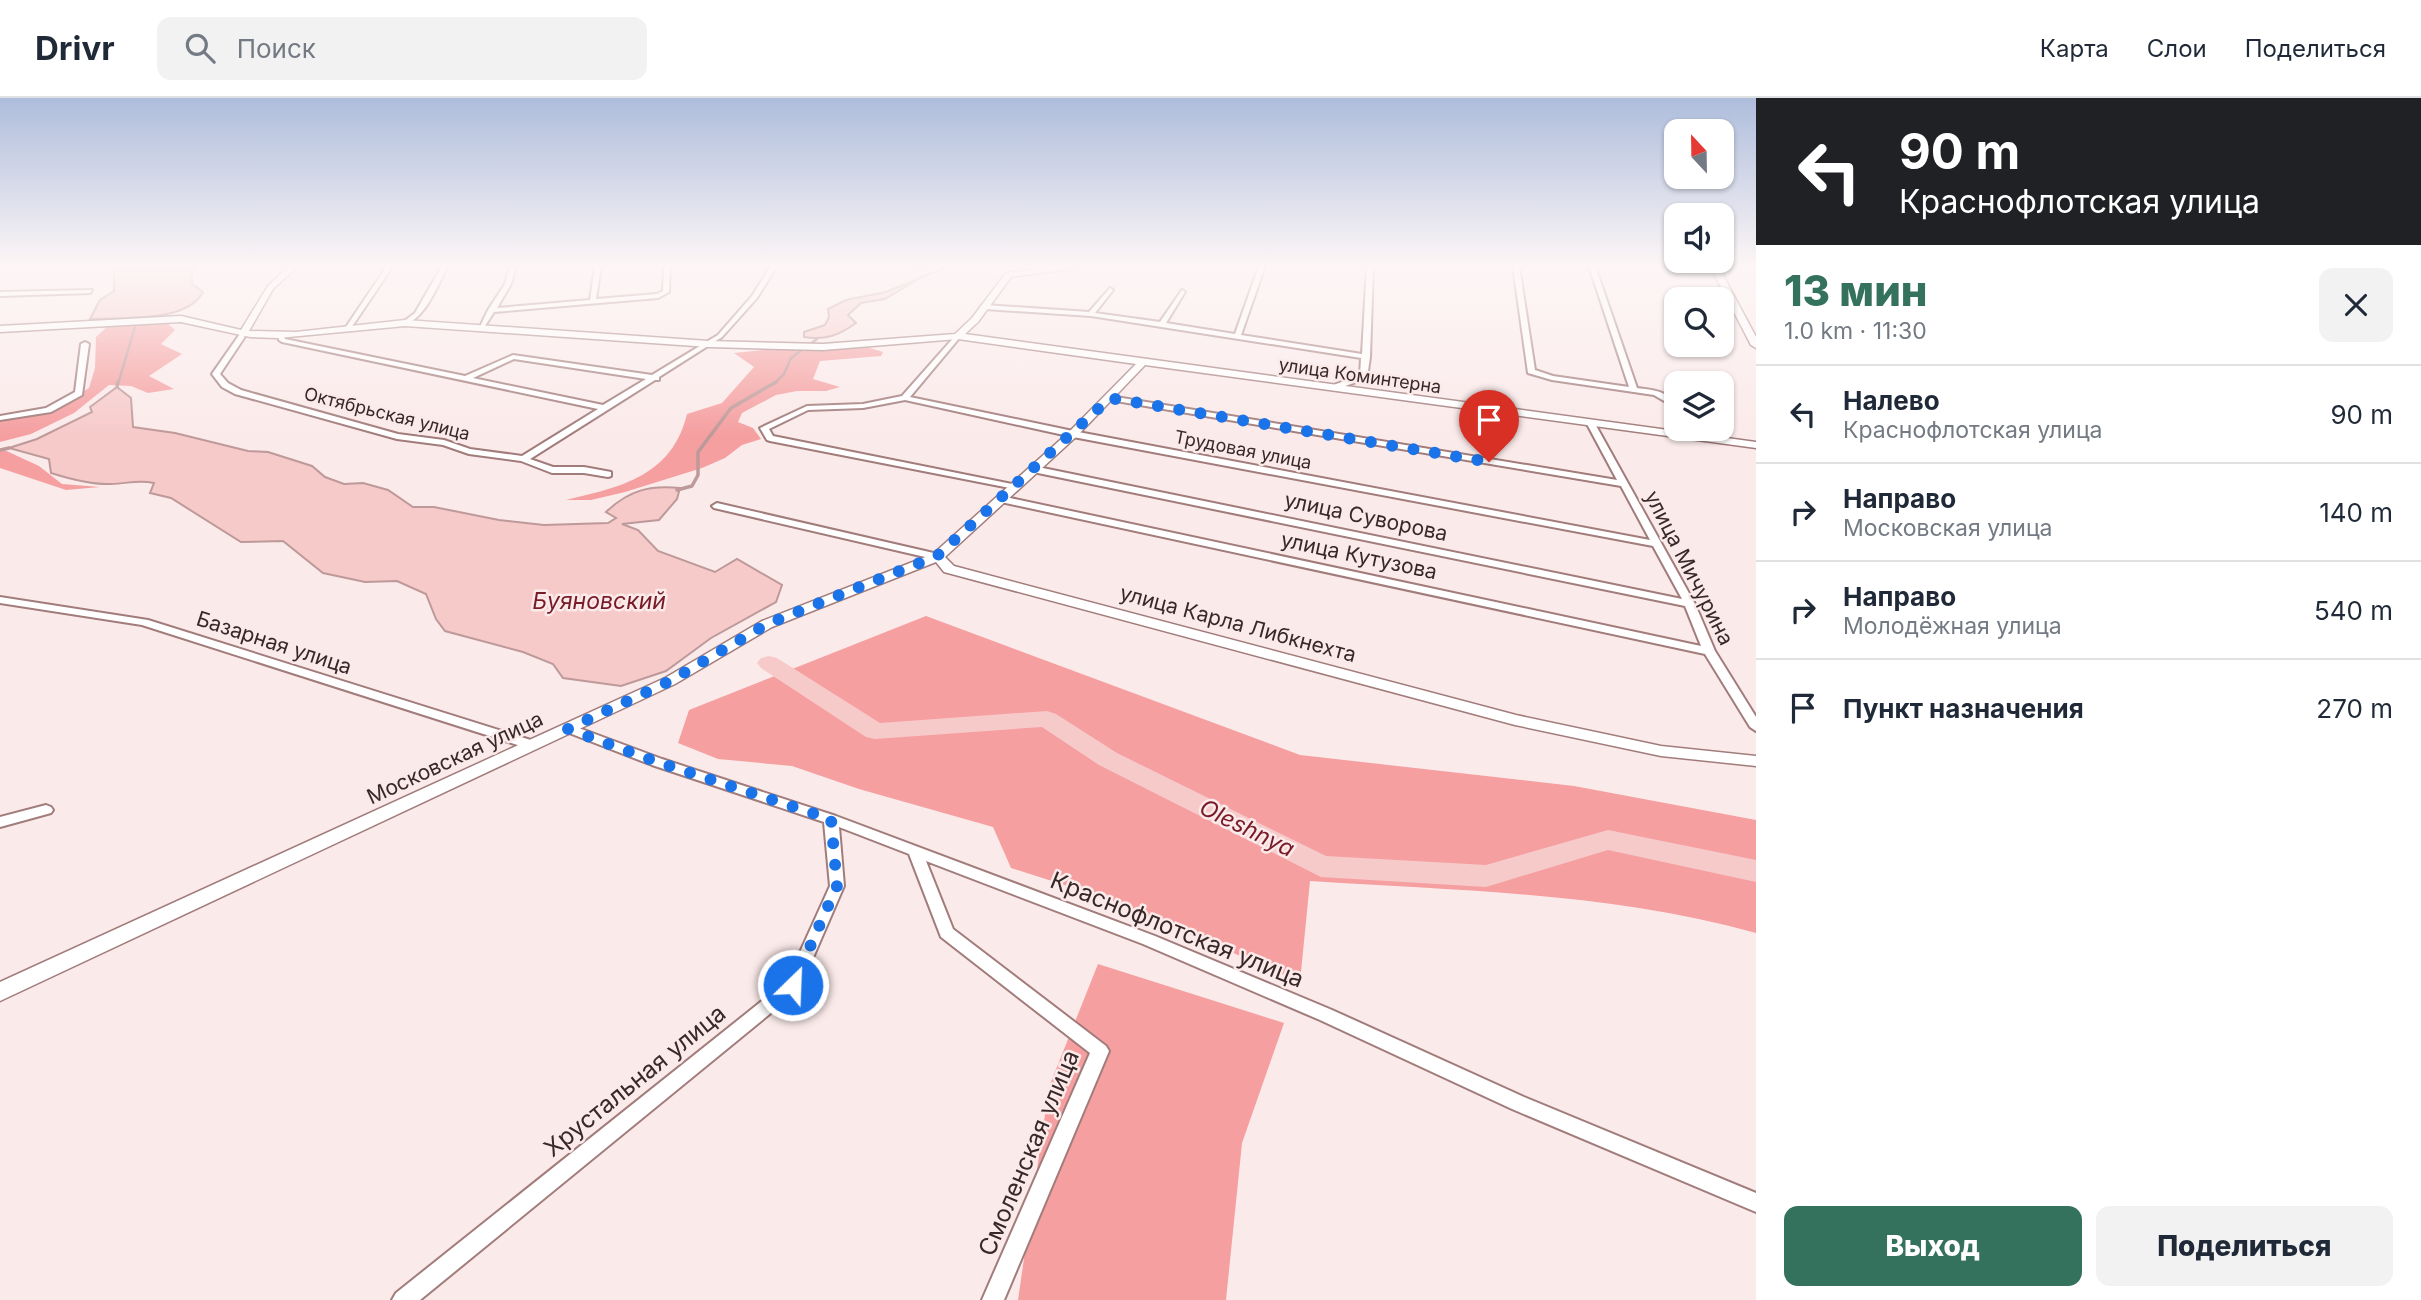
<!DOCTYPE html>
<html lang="ru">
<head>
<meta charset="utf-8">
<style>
  :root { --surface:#fff; --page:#f2f2f3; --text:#1f2937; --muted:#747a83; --line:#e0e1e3; --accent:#35725d }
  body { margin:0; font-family:Inter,sans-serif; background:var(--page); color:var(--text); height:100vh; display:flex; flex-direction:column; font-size:26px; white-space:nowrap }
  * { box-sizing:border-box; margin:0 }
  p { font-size:23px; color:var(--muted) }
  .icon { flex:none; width:38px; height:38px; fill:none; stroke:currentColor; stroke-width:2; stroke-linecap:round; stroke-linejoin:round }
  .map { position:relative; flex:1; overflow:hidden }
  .details { display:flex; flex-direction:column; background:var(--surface); width:665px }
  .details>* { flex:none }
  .guide { background:#202124; color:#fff; overflow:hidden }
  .needle { width:46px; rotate:338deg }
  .controls { position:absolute; left:1664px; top:21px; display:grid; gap:14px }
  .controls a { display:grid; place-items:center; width:70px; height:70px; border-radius:14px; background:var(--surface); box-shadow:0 2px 5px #0004; font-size:35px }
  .pin { position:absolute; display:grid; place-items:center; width:60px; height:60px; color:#fff; margin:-72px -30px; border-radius:50% 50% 50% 0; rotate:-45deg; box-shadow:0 0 7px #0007 }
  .pin .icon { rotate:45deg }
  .me { position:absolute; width:77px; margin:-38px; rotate:24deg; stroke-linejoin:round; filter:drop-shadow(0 0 5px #0008) }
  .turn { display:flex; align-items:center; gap:24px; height:147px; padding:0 28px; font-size:32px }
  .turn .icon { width:91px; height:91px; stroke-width:2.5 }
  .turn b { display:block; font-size:49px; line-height:60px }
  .round { display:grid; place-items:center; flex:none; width:74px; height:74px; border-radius:14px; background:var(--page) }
  .summary { display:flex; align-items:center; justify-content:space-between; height:119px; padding:0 28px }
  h1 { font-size:42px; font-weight:800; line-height:52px; color:var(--accent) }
  .primary-button { display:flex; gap:14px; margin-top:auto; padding:14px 28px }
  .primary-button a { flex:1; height:80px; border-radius:14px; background:var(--accent); color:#fff; font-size:28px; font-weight:800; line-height:80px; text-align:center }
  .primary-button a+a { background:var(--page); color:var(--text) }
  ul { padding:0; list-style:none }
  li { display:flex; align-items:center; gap:21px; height:98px; padding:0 28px; border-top:2px solid var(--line) }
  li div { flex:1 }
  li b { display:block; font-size:26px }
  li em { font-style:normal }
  header { display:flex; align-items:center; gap:42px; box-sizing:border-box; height:98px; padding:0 35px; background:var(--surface); border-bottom:2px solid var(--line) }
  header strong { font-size:33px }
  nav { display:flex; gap:38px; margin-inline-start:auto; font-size:24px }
  .search { width:490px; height:63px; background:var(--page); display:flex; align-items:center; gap:18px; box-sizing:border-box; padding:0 24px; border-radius:14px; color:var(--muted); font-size:26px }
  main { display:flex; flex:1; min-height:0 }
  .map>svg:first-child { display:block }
  .forest { fill:#f59fa0 }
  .water { fill:#f7caca; stroke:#be9999; stroke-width:2 }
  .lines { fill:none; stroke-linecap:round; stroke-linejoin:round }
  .stream-far1 { stroke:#be9999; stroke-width:2.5 }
  .stream { stroke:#be9999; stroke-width:3.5 }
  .river { fill:#f7caca; fill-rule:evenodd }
  .minor-casing { stroke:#a17c7b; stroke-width:4 }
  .tertiary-casing { stroke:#a17c7b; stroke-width:3 }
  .minor { fill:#fff; fill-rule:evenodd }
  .tertiary { fill:#fff; fill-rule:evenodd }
  .route { stroke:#1a73e8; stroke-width:12; stroke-dasharray:0 21.6 }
  .labels { text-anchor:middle; stroke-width:5; stroke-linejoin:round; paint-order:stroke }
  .far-street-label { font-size:18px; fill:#382828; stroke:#fbeaea }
  .street-label { font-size:21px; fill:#382828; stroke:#fbeaea }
  .water-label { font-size:23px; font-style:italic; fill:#781a27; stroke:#fbeaea }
  .near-street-label { font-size:24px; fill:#382828; stroke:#fbeaea }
</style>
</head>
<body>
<header>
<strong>Drivr</strong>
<div class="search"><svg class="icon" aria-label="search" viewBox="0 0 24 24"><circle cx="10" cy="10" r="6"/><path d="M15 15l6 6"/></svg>Поиск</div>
<nav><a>Карта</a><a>Слои</a><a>Поделиться</a></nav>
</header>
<main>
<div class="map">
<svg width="1756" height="1202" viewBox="0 0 1756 1202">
  <rect width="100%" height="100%" fill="#fbeaea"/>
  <path class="forest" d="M166,224l9,8 -14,14 21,10 -33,22 25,13 -26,4 -17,-7 -22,-1 -35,28 -43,21 -31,8v-21l47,-7 42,-26 6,-20 1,-31 12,-11z
    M870,250l13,4 -2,4 -61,5 -7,18 27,8 -14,4h-29l-21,4 -34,18 -4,9 15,6 8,11 -19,6 -17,13 -23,10 -77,24 -34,8h-25c55,-13 106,-24 121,-86l35,-11 32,-36 -20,-14 29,-3z
    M0,350l39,18 23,18 38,3 -34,3 -66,-22z
    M926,518l374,139 274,31 182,34v113c-145,-41 -297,-42 -446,-52l-10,101 -189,-82 -100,-32 -18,-41 -134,-38 -67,-23 -74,-7 -40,-16 11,-33z
    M1098,866l186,59 -42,120 -16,157h-208l31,-213z"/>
  <path class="water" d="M121,168h76l-5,6v12l11,8c-16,31 -81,25 -113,27l10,-19 14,-9v-22z
    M922,179l-37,22 -24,4 -13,12 8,8c-18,13 -30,17 -52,14v-5l21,-7 4,-8 -1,-8 18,-9 40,-8z
    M117,289l14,11 2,29 42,6 73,18 20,1 44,14 13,11 19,7 19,-1 25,7 25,17h21l65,13 45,5 64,-2 8,-5 -10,-6c23,-22 44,-27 74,-24l-3,11 -18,21 -37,4 16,6 20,21 57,21 22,-13 45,26 -6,17 -65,36 -45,33 -45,15 -58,-8 -10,-14 -30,-12 -78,-21 -9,-12 -10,-25 -29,-13 -32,1 -42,-9 -40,-32 -42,1 -70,-44 -21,-5 4,-10c-18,-4 -26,1 -43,1 -20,1 -41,-5 -60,-11l-2,-14 -40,-11 28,-9 55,-27 -2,-5z"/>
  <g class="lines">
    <path class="stream-far1" d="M919,180l31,-12
      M118,286l17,-57
      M774,286l10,-10 7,-16 26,-19"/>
    <path class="stream" d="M117,289l1,-5
      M0,352l9,-2
      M677,392l15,-4 6,-11v-23l33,-44 45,-26"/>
    <path class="river" d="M769,558l8,2 103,65 167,-12 9,3 61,39 209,103 160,9 122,-35 148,30v22l-148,-32 -122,37 -165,-10 -222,-112 -57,-38 -167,12 -9,-2 -105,-69 -4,-5 4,-5z"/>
    <g class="minor-casing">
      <path id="minor" d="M387,168h6l-42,62h-4l-1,-1z
        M442,168h6c-10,18 -24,56 -45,58v-2l12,-9z
        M510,168h6l-5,18 -14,24 93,-8 5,-34h6l-5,33 61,-5 6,-3 1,-25h6l-1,26 -11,6 -164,14 -11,17h-4l9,-19 17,-26z
        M771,168h6l-20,32 -35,39 -63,40v3h-4l-125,79 23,8h31l27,5v4l-3,1 -24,-4h-32l-31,-12 -52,-7 -26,-9 -46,-6 -162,-45 -13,-7 -10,-13 30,-43h4l-2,7 -24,36 8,9 13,7 157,44 46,6 26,9 52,7 76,-47 -316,-67 -3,-2 -1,-5 3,-2 2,1 2,5 180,37 48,-21 139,20 66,-40 34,-39zM514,261l132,20 -43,26 -130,-27z
        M912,168h10l1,1 -3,2z
        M1259,168h6l-24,69 121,19 5,-88h6l-3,91 -3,21 -33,12 -4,-2 1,-2 29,-11 1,-17 -270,-42 -106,-7 -3,-2 3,-2 104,7 21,-24 3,2 -18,23 65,9 22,-32 3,2 -19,31 69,11z
        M1513,168h6l16,104 18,6 76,11 -40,-121h6l42,122c18,2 39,4 39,26h-3l-7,-12 -12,-7 -102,-15 -24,-7z
        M92,192l-2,3 -90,3v-4z
        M956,237l5,1 -51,61 163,34 577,109 -29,-54 -511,-86 -4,-2 4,-2 507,84 -30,-56 7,-2 101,182 20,47 41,66v14l-6,-4 -45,-73 -704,-152 -5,-3 5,-3 700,150 -16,-40 -652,-134 -4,-3 4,-3 649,133 -29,-53 -580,-109 -168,-37 -42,8 -55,2 -39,19 4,7 239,48 3,1v4l-245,-48 -3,-1 -7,-12 47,-22 56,-2 39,-8z
        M85,244l4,2 -7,51 -31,17 -51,8v-4l46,-8 29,-16 6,-48z
        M1684,331h8l7,8 -7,2z
        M717,405l221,51 5,3 -5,3 -224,-52 -2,-2z
        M0,499l148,23 389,122 1,3 -1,3h-10l-385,-123 -142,-22z
        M568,626l94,35 174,57 319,120 177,74 192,87 232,96v19l-244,-103 -192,-89 -177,-76 -217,-83 27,68 153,117 3,5 -105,249h-22l108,-247 -149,-116 -32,-83 -70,-27 5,59 -45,104 -379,310h-28l4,-7 391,-312 43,-95 -6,-64 -172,-57 -88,-34 -2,-3z
        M46,707l5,2 2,3 -2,3 -51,14v-10z"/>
    </g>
    <g class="tertiary-casing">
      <path id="tertiary" d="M289,168h9l-25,23 -24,42 47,1 109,-12 304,21 114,3 132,-10 17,-16 34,-45 58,-7h26l-79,11 -33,45 -13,12 791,108v6l-611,-83 -68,71 -132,121 9,9 562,149 145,31 95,10v10l-95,-10 -146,-31 -571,-153 -8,-10 -164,65 -97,57 -675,317v-19l665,-304 97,-57 171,-67 136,-122 67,-68 -178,-25 -135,11 -114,-3 -304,-21 -127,12 -28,-1 -69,-15 -181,10v-6l181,-10 60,14 27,-44z
        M1710,168h8l38,71v11l-5,-3z"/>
    </g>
    <use href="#minor" class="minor"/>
    <use href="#tertiary" class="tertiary"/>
  </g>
  <linearGradient id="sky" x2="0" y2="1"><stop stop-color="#aebddc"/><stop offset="0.5" stop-color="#fdf6f6"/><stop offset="1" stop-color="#fdf6f6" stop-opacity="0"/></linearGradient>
  <rect width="1756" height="337" fill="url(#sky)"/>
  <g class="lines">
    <path class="route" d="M793,887l44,-99 -6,-67 -174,-57 -89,-33 102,-48 97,-57 170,-68 173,-158 379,64"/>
  </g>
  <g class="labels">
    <g class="far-street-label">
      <text transform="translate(1360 278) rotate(8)" y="6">улица Коминтерна</text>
      <text transform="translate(387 316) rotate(14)" y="6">Октябрьская улица</text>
      <text transform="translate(1243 352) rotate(11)" y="6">Трудовая улица</text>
    </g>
    <g class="street-label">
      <text transform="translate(1366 419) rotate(12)" y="7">улица Суворова</text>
      <text transform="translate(1359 458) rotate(12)" y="7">улица Кутузова</text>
      <text transform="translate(1689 470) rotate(63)" y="7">улица Мичурина</text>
      <text transform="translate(1238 526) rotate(15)" y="7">улица Карла Либкнехта</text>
      <text transform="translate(274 545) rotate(18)" y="7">Базарная улица</text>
      <text transform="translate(455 660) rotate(-25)" y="7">Московская улица</text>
    </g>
    <g class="water-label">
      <text x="599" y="511">Буяновский</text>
      <text transform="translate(1247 730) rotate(26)" y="8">Oleshnya</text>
    </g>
    <g class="near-street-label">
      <text transform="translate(1177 832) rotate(22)" y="8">Краснофлотская улица</text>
      <text transform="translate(635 983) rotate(-39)" y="8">Хрустальная улица</text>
      <text transform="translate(1029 1055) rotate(-67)" y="8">Смоленская улица</text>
    </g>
  </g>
</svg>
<div class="controls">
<a><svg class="needle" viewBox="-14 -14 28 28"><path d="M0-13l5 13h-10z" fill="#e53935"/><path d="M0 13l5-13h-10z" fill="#747a83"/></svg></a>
<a><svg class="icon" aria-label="sound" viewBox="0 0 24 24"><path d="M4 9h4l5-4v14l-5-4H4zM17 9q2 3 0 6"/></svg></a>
<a><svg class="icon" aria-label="search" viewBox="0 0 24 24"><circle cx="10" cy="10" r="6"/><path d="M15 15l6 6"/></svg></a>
<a><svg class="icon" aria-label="layers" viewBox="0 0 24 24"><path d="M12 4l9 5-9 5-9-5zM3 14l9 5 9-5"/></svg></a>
</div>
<div class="pin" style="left:1489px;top:364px;background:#d93025"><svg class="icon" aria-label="arrive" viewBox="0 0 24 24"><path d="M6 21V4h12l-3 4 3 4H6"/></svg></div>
<svg class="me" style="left:793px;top:887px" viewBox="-20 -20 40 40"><circle r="17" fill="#1a73e8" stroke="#fff" stroke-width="3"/><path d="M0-11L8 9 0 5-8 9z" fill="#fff"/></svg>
</div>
<section class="details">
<div class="guide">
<div class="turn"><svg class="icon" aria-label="left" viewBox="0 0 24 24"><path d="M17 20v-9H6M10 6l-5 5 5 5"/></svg><div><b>90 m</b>Краснофлотская улица</div></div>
</div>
<div class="summary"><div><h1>13 мин</h1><p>1.0 km · 11:30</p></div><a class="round"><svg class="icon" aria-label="close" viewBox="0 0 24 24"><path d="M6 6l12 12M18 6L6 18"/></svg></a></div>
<ul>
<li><svg class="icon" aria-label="left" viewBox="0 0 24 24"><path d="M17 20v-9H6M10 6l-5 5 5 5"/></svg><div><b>Налево</b><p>Краснофлотская улица</p></div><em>90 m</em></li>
<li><svg class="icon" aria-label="right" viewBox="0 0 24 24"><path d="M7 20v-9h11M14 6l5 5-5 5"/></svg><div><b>Направо</b><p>Московская улица</p></div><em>140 m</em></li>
<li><svg class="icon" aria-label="right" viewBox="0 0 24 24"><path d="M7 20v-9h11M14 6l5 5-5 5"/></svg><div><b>Направо</b><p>Молодёжная улица</p></div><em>540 m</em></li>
<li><svg class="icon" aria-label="arrive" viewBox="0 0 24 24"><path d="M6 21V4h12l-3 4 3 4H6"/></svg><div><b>Пункт назначения</b></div><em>270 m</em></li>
</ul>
<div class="primary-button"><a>Выход</a><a>Поделиться</a></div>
</section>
</main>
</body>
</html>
